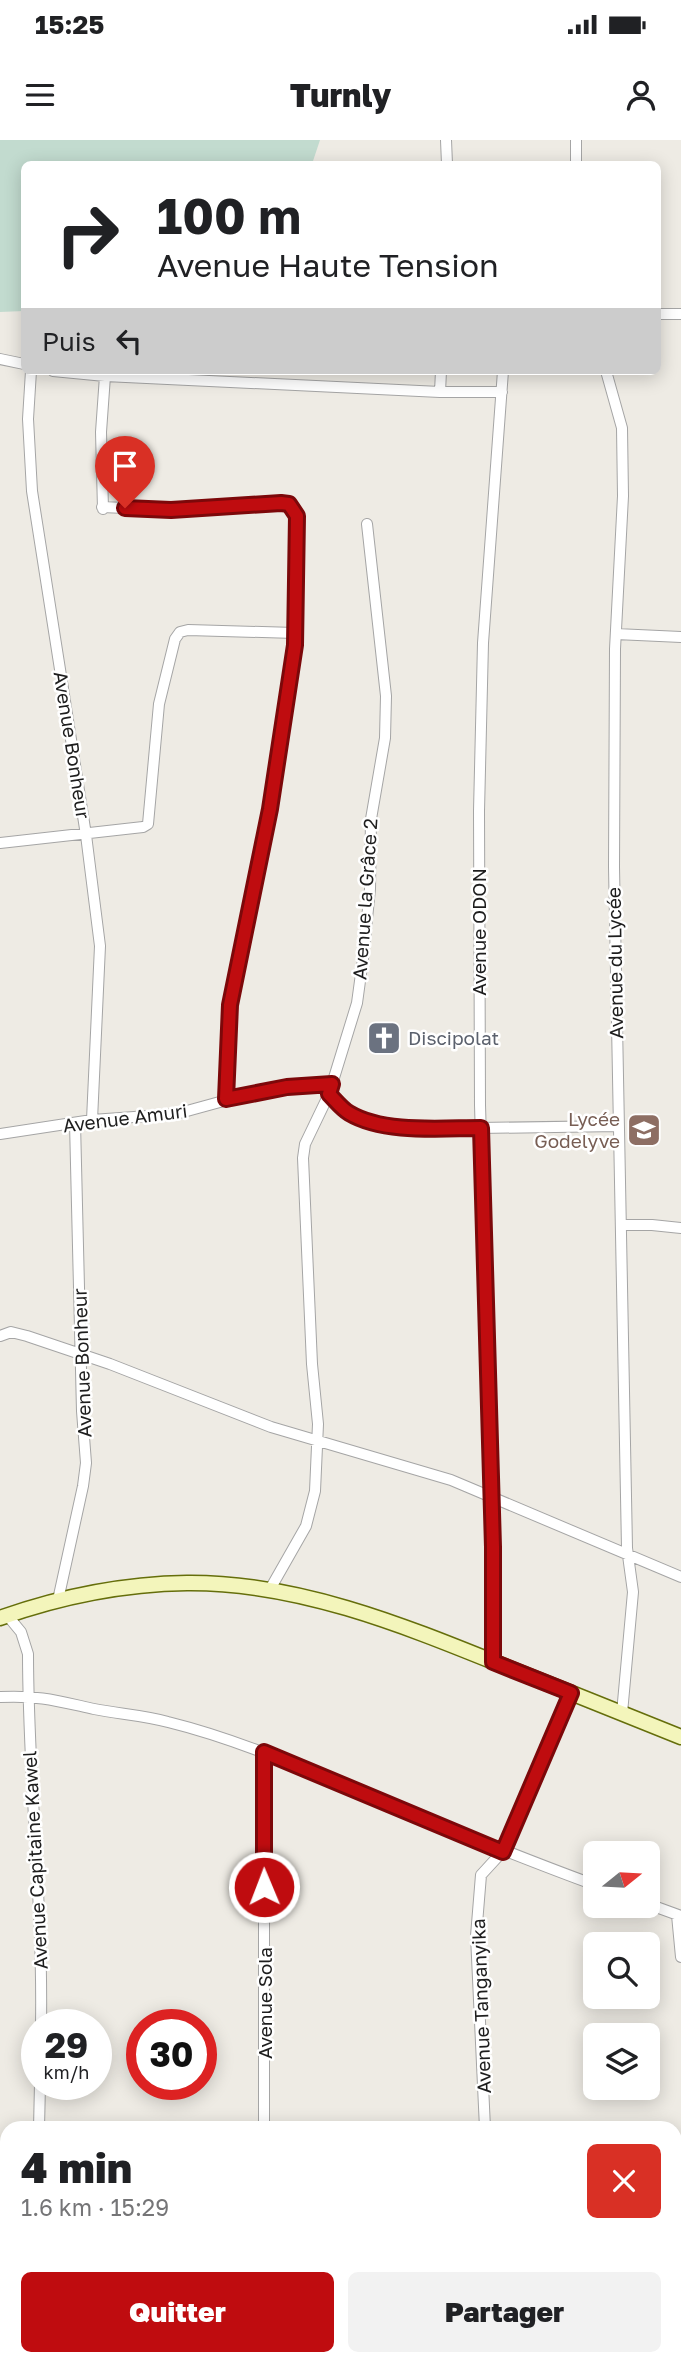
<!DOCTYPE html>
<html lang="fr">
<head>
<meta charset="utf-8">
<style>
  :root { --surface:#fff; --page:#f2f2f2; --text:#202124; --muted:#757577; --accent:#bf0c0f }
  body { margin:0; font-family:"Golos Text",sans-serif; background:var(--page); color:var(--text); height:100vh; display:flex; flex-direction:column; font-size:26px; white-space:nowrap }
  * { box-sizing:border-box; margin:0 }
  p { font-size:23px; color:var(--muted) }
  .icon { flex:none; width:38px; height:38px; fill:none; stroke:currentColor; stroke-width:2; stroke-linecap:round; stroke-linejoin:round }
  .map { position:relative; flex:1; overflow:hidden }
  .details { position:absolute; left:0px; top:1981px; width:682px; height:245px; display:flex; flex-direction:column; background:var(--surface); border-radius:21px 21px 0 0; box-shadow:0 4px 18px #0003 }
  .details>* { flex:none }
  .top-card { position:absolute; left:21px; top:21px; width:640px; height:214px; border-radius:10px; box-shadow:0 4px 18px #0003; background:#fff; color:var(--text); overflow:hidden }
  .needle { width:46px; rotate:72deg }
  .controls { position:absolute; left:583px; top:1701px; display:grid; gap:14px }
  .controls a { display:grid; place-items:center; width:77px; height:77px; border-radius:10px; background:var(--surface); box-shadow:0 4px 18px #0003; font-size:35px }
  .speed { position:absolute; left:21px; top:1869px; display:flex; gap:14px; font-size:35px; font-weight:700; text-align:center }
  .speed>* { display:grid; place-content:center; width:91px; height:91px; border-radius:50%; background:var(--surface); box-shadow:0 4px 18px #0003; line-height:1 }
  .speed small { font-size:18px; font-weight:400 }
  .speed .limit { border:10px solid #d22; background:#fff; color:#111 }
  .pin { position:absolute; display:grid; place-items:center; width:60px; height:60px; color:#fff; margin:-72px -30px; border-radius:50% 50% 50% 0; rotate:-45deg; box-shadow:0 0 7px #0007 }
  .pin .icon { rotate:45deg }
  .me { position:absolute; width:77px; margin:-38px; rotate:359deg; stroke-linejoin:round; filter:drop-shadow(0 0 5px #0008) }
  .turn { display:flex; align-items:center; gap:24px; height:147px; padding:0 21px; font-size:32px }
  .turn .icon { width:91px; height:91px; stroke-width:2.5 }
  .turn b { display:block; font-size:49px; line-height:60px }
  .then { display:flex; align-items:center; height:66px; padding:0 21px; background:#0003; gap:14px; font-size:26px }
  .round { display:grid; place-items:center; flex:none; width:74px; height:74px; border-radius:10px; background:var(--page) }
  .overview { display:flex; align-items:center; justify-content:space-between; height:119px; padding:0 21px }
  h1 { font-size:42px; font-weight:800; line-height:52px }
  .action { display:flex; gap:14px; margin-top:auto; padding:14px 21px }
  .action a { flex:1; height:80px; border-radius:10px; background:var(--accent); color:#fff; font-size:28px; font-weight:800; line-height:80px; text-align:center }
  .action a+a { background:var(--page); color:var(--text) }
  .status { display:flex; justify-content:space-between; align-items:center; height:49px; padding:0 35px; background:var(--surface); direction:ltr }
  .status svg { height:19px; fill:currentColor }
  header { display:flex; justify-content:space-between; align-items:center; height:91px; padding:0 21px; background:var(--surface); font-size:32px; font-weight:800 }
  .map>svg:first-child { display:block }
  .wetland { fill:#c2dbcf }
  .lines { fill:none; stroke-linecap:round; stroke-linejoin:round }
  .street-casing { stroke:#a5a5a5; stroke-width:12 }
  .secondary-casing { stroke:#656e0b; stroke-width:17 }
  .street { stroke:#fff; stroke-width:10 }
  .secondary { stroke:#f3f5bb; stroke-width:14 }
  .route-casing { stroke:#7c080a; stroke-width:18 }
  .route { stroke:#bf0c0f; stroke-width:12 }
  .labels { text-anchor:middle; stroke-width:5; stroke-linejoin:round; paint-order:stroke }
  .street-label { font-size:19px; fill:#1e1e1e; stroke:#fff }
  .worship-label { font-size:19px; fill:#5b616d; stroke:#fff; text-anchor:start }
  .education-label { font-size:19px; fill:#785e54; stroke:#fff; text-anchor:end }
</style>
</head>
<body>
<div class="status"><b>15:25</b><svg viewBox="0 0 49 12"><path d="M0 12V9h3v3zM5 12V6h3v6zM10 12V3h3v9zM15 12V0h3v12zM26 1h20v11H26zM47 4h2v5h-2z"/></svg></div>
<header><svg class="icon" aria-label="menu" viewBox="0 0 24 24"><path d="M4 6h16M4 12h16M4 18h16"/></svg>Turnly<svg class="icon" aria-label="person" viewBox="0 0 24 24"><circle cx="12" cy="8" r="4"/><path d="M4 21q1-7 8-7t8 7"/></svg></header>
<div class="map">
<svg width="681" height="2226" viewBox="0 0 681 2226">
  <rect width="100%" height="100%" fill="#eeebe4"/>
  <path class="wetland" d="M0,0h320l-8,24h-288v147l-24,1z"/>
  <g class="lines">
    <g class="street-casing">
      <path id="street" d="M446,0l1,24
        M576,0v24
        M658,174h23
        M0,219l24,5
        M31,231l-3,48 4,72 54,344 14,111 -8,174
        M53,231l52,5 335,16h62
        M606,231l16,57 1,68 -8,153 -1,218 13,681 6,44 -11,121
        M440,252l1,-21
        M102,367l69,3 110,-7 8,1 8,12 -2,129 -25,164 -40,196 -4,94
        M103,369l-2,-77 4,-56
        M616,494l65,3
        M0,703l143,-16 5,-3 11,-120 16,-65 5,-7 8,-2 107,3
        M329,954l20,19 28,10 38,6 203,-3
        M0,994l92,-14 84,-6 80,-22 76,-8
        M621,1085h31l29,3
        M0,1196l11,-4 16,4 83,28 161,63 180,53 230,97
        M269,1451l37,-65 9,-35 3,-67 -6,-60 -9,-206 2,-14 24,-50 28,-91 6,-44 7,-70 1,-70 14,-81 1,-42 -19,-172
        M58,1460l25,-114 3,-23 -4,-52 -7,-288
        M7,1475l14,17 7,22c0,124 15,247 13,371
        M493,1522l1,-90 -14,-467 -1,-294 4,-168 20,-272
        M0,1557c39,-2 58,4 94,12 25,5 49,6 74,13 69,17 134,46 199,73 76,31 151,62 228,90
        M648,1764l33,12
        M677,1775l4,42
        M39,1988l1,-44
        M264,1988v-376
        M485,1988l-9,-192 5,-61 22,-24 68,-158
        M676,2095h5
        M97,2219v7
        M265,2219v7
        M492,2219v7
        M7,2226l25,-7"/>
    </g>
    <g class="secondary-casing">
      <path id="secondary" d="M0,1478c59,-21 125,-34 187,-35 109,-1 213,41 312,81 61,24 121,49 182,73"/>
    </g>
    <use href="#street" class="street"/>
    <use href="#secondary" class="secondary"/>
  </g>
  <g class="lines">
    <g class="route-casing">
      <path id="route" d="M125,368l46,2 110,-7 8,1 8,12 -2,129 -25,164 -40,196 -4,94 61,-12 45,-3 -3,10c6,6 13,15 20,19 35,21 93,15 132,15l12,419v115l78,31 -68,159 -239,-100v135"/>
    </g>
    <use href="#route" class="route"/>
  </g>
  <defs>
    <g id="church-square" transform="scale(1.75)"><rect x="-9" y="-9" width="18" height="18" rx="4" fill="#6b7280" stroke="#fff"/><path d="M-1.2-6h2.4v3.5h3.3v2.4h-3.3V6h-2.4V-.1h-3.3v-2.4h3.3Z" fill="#fff"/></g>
    <g id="school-square" transform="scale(1.75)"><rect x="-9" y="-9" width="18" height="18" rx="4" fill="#8d6e63" stroke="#fff"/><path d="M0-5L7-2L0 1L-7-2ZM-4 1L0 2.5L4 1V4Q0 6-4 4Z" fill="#fff"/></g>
  </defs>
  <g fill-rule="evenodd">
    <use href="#church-square" x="384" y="898"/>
    <use href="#school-square" x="644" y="990"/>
  </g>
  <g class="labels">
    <g class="street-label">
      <text transform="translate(72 605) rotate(81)" y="7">Avenue Bonheur</text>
      <text transform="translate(365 759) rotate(-86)" y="7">Avenue la Grâce 2</text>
      <text transform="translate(479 792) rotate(-90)" y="7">Avenue ODON</text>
      <text transform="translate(615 823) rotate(-91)" y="7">Avenue du Lycée</text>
      <text transform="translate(125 978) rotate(-7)" y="7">Avenue Amuri</text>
      <text transform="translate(82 1223) rotate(-92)" y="7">Avenue Bonheur</text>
      <text transform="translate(35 1720) rotate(-93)" y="7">Avenue Capitaine Kawel</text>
      <text transform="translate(265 1863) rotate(-90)" y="7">Avenue Sola</text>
      <text transform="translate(481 1866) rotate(-92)" y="7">Avenue Tanganyika</text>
    </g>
    <g class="worship-label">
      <text x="408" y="905">Discipolat</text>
    </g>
    <g class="education-label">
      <text x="620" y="986">Lycée<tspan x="620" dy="22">Godelyve</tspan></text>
    </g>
  </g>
</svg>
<div class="controls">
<a><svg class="needle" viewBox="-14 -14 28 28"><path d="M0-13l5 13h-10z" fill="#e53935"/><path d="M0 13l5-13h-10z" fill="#757577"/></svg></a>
<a><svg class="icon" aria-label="search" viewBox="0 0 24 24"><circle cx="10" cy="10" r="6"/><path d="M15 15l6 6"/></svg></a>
<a><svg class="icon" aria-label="layers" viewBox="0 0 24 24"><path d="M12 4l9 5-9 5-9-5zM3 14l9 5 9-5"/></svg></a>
</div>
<div class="speed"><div>29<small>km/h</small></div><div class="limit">30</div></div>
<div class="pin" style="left:125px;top:368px;background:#d93025"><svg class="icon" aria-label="arrive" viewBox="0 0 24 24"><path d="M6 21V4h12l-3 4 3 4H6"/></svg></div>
<svg class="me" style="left:264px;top:1747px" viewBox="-20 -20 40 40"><circle r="17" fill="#bf0c0f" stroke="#fff" stroke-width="3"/><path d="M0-11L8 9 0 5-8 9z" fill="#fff"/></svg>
<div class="top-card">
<div class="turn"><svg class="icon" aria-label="right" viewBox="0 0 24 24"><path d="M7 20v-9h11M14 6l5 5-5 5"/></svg><div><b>100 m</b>Avenue Haute Tension</div></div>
<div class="then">Puis<svg class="icon" aria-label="left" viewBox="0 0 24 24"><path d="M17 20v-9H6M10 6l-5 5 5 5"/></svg></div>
</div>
<section class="details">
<div class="overview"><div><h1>4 min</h1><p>1.6 km · 15:29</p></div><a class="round" style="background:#d93025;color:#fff"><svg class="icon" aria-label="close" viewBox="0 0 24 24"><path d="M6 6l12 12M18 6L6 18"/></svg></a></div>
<div class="action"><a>Quitter</a><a>Partager</a></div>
</section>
</div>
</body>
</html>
